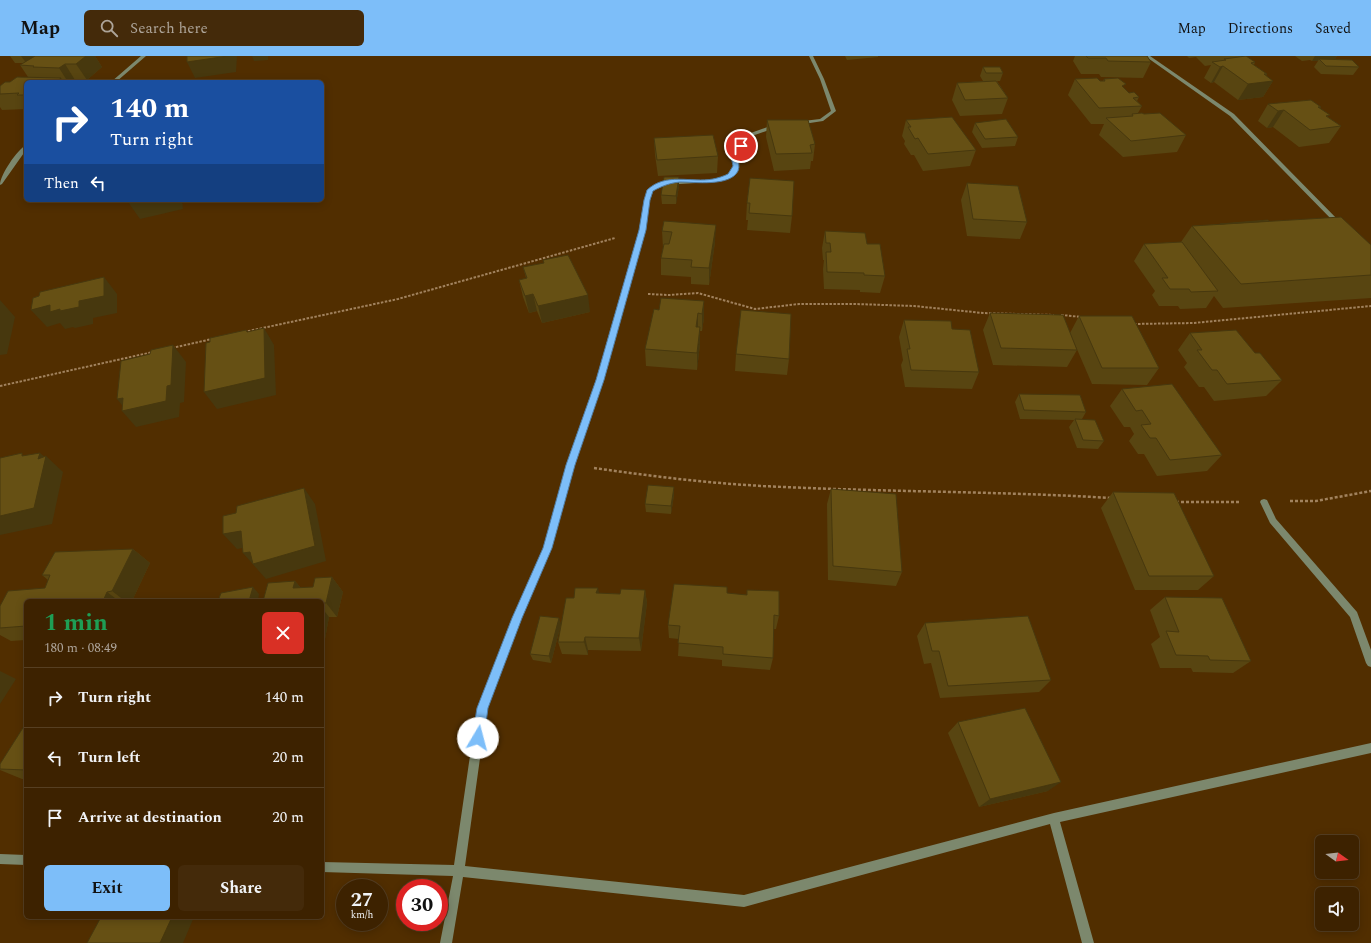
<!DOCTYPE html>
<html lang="en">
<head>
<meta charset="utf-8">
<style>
  :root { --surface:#3d2200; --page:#442a0a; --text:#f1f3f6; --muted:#ada499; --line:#563f22; --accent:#7dbef9 }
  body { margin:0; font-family:Spectral,serif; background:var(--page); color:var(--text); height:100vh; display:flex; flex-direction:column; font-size:15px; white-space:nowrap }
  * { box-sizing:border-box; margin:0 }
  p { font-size:13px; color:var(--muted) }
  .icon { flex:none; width:22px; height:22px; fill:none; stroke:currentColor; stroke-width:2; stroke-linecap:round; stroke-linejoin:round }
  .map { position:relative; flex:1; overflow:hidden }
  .panel { position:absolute; left:24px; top:543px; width:300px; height:320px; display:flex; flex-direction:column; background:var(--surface); border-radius:6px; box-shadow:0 2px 10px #0003,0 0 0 1px var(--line) }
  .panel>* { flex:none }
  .hud { position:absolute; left:24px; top:24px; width:300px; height:122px; border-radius:6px; box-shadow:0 2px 10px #0003,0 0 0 1px var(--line); background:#1a4fa0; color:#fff; overflow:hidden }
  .needle { width:26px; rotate:104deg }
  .tools { position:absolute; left:1315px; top:779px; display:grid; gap:8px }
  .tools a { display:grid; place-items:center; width:44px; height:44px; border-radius:6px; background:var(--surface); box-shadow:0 2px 10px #0003,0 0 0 1px var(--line); font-size:20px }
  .speed { position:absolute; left:336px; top:823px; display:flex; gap:8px; font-size:20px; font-weight:700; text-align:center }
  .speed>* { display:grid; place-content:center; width:52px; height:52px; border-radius:50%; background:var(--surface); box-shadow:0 2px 10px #0003,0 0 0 1px var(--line); line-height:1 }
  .speed small { font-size:10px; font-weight:400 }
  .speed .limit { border:6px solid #d22; background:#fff; color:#111 }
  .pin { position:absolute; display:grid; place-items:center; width:34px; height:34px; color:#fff; margin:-17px; border:2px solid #fff; border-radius:50%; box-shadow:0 1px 4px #0007 }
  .me { position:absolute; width:44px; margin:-22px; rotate:8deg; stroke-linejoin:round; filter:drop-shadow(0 0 3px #0008) }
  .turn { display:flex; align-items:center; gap:14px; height:84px; padding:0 20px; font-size:18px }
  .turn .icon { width:52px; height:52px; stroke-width:2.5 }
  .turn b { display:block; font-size:28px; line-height:34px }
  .then { display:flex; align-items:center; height:38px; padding:0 20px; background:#0003; gap:8px; font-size:15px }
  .round { display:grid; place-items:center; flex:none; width:42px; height:42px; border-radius:6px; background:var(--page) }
  .overview { display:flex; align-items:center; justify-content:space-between; height:68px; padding:0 20px }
  h1 { font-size:24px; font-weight:700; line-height:30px; color:#1e9e55 }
  .primary-button { display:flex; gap:8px; margin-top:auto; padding:8px 20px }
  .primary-button a { flex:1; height:46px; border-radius:6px; background:var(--accent); color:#111; font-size:16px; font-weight:700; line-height:46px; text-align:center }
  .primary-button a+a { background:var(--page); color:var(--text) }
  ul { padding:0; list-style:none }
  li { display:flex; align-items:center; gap:12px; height:60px; padding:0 20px; border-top:1px solid var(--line) }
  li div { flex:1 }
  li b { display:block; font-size:15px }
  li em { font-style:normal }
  header { display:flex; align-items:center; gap:24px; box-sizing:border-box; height:56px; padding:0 20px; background:var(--accent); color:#111 }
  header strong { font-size:19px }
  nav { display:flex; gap:22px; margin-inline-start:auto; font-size:14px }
  .search { width:280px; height:36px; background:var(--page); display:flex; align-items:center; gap:10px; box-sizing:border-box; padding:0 14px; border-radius:6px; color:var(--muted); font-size:15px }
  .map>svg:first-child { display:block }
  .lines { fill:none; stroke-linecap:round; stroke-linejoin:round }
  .path-far1 { stroke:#a1825d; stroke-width:2; stroke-dasharray:2.5 1.5; stroke-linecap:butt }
  .path { stroke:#a1825d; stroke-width:2.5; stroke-dasharray:3 2; stroke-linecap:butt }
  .street { fill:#7c886d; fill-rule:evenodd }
  .wall { fill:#584511 }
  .shaded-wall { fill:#47380e }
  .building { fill:#665014; stroke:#47380e }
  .route { fill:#7dbef9; stroke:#517ca2 }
</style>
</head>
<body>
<header>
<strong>Map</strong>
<div class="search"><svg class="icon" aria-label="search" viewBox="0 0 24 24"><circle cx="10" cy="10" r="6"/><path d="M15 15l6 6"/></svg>Search here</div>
<nav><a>Map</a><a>Directions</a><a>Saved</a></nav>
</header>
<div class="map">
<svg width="1371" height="887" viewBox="0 0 1371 887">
  <rect width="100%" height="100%" fill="#512e00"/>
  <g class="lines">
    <path class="path-far1" d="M648,238l21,1 29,-2 57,16 44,-5h56l59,2 69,7 71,2
      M1061,259l21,2
      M1134,268l60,-1 177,-17
      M244,276l154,-33 217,-61
      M172,292l40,-9
      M0,330l153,-34"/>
    <path class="path" d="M594,412c56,8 112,15 169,18 116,6 232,5 348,12
      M1290,445h26l55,-10
      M1176,446h65"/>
    <path class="street" d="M141,0h5l-30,26h-5z
      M809,0h4l11,23 12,32 -13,10 -26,4 -3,-2 1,-1 25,-3 11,-8 -11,-32z
      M1145,0h5l84,58 108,110v2h-4l-108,-110z
      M776,68l3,2 -1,1 -29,10 -12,19 2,12 -2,4 -5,5 -19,5 -50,3 -10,6 -3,9 -5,30 -41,150 -30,85 -22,83 -31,70 -34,90 -22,158 279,29 310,-82 317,-70v10l-311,69 34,121h-12l-32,-119 -306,83 -281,-30 -11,66h-12l13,-67 -131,-4v-10l132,3 23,-157 36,-90 31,-70 22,-83 30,-85 43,-150 5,-30 5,-11 8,-6 6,-1c16,-2 64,2 71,-14l-3,-12 14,-21z
      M26,89v5l-24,34 -2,1c0,-10 17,-35 26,-40z
      M1264,443l3,1 9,19 81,93 14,38v17l-3,-1 -2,-3 -16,-46 -80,-94 -10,-21 1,-2z
      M0,798l26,1v10l-26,-1z"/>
  </g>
  <path class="wall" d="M10,0h85l7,11 -15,13h-12l-2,2h-47v27l-24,1 -2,-3v-21l10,-4 18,-5 -8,-12 4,-2h-9z
    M845,0h33v1l-31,3z
    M1075,0h72l4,6 -8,16 -42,-1 -2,-3h-18l-8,-13z
    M1187,0h60v1l8,5 -1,3 13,9 -1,2 7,5 -10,16 -25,3 -24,-18 -3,1 -7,-5 7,-13 -6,1 -9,-9 -7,1z
    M1295,0h42l-2,3h-4l28,8 -6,8 -32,-1 -7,-7 4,-6h-6l-2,-1 -8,1z
    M983,11l20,6 -3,8h-3l11,17 -6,16 -42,2 -8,-16 5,-17 26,-2 -3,-5z
    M1075,23l28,2 1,-2 20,9 5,5 10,4 -2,4 5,5 -4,7 6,1 42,21 -9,17 -54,5 -24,-22 5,-11h-13l-23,-29z
    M1268,48l53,3 -1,1 8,9 13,9 -12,17 -30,4 -26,-20 -6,1 -9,-7z
    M767,64l48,24 -2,17h-2l-1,8 -36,2 -8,-34z
    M906,64l70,30 -6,16 -47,5 -9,-16h-3l-7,-11 1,-3 -3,-5z
    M975,67l43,14 -3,9 -33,2 -10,-16z
    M654,82l64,18 -1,17 -59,3 -3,-21z
    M750,122l42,38 -2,17 -43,-3 1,-10h-2l1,-17z
    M967,127l60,39 -7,17 -53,-3 -6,-36z
    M679,130l-3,18h-14l-1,-9z
    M664,165l51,21 -6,43 -18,-1v-7l-30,-2v-17l2,-10 -1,-17z
    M1269,165l102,24v53l-148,10 -9,-12 -8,12 -26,1 -2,-3h-19l-7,-11 3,-4 -21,-30 10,-17 37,-2 11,-16z
    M825,175l42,13 18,32 -5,17 -20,-1v-2l-36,-1 -1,-20 1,-9h-1l-1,-12z
    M523,211l67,45 -48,11 -5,-12 -8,2 -6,-16 -4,-17 7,-2z
    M704,245v17l-2,13h-2v13l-3,26 -51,-4 -1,-17 14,-39z
    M990,257l87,37 -10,17 -74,-2 -10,-35z
    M1079,260l80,52 -12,17 -55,-1 -22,-51z
    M904,264l48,9 27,43 -7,17 -67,-2 -4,-22 2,-5 -4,-23z
    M1190,277l65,20 27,27 -16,16 -52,5 -10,-14h-5l-15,-20 3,-4 -9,-13z
    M736,298l53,5 -2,16 -52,-4z
    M1122,333l100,66 -15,16 -50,5 -13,-22h-6l-9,-13 5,-7 -4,-7h-6l-14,-21z
    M1019,338l67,18 -4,7 22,22 -6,8 -21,-1 -8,-21 5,-7 -54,-1 -5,-17z
    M674,431v8l-3,19 -25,-2 -1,-8z
    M831,433l71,83 -6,14 -68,-6 -1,-76z
    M1113,436l101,84 -16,14h-63l-34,-82z
    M133,493l17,14 -18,38h-106v39l-15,1 -11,-6v-29l45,-18 3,-8 -6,-5z
    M332,521l11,15 -6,25h-8l-6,33h-1v-49h-59l32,-20 6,7 12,-1z
    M645,534l2,13 -6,48 -53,-1v5l-26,-1 -4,-12 16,-44 25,-5 21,1z
    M727,537l52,23 -3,13h-3v29l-3,12 -48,-4v-6l-44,-4 1,-17 -10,-1 -1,-13z
    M1165,541l86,64 -18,12 -40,-1 -2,-4h-31l-9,-24 9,-7 -10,-27z
    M925,567l126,57 -12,12 -99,6 -9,-35 -7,1 -7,-28z
    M561,568l-10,39 -18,-3 -3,-6z
    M958,666l90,69 -69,16 -31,-74z
    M26,667v56h-4l-22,-9v-6z"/>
  <path class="shaded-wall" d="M21,0h34l-28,8z
    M86,0h9l7,11 -15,13 -11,-16z
    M228,0h11h-2l-1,16 -41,6 -8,-16z
    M252,0h16v4l-14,1z
    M1315,0h22l-2,3 -14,2 -2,-2 -1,2h-6z
    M65,8l10,16 -2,2h-5l-9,-14z
    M1223,10l-9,16 -3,1 9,-16z
    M61,22l3,4h-8z
    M1273,25l-10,16 -25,3 10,-16z
    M1284,54l-11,17 -6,1 11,-17z
    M679,121v9l-3,18v-8z
    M133,144h49l1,9 -43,10 -12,-17z
    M716,169l-1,17 -6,43v-17z
    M104,221l13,17v19l-24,5v6l-18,4 -2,-1 -8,2 -5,-6 -13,4 -16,-17 19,-5 29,-4z
    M533,238l4,17 -8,2 -4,-17z
    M588,239l2,17 -48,11 -4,-17z
    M0,244l15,17 -8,37 -7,1z
    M704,245v17l-2,13v-17z
    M698,257v17l-2,-3z
    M700,271v17l-3,26v-17z
    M264,272l10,17 2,50 -59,14 -13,-17z
    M173,289l13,17 -2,40 -4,1 -1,14 -43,10 -14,-16 4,-1 -9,-11 50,-13z
    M40,397l6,5v-2l17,16 -11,52 -52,11v-19l38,-57z
    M674,431v8l-3,19v-8z
    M304,432l11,16 11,57 -60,18 -23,-26z
    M241,475l13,15 -17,3 -14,-15z
    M133,493l17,14 -18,38h-7l-13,-10z
    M332,521l11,15 -6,25 -11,-14z
    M295,525l12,14 -14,-7z
    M253,531l6,7 -1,7h-9z
    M598,532l3,13 -5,-8z
    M645,534l2,13 -6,48 -2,-13z
    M107,536l12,9h-16z
    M322,552l7,9 -6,33 -1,-1z
    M559,562l2,6 -10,39 -2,-7z
    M585,581l3,13v5l-4,-13z
    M0,615l16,8 -16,25z
    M1061,726l-13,9 -69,16 11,-8z
    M172,861h22l-11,26h-23z"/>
  <path class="building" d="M35,0h51l-10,8h-11l-6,4 -26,-1 1,-1 -14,-1z
    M187,0h41l-41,6z
    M1086,0h61l4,6 -43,-1 -2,-3h-18z
    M1246,0l9,6 -4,1 16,11h-3l9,7 -25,3 -25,-18 -3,1 -8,-5 14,-2 -2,-1z
    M1319,3l33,1 7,7 -33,-1z
    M983,11h17l3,6h-17z
    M17,21l44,1 -5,4h-30v13h-9l2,-2 -19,1v-8l5,-4h5z
    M1097,22l3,3h5l-1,-2 14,-1 8,6 -4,2 7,7 5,-1 5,5 -6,1 9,8 -43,2 -24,-29z
    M996,25l12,17 -43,2 -8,-17z
    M1311,44l10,7h-3l12,8 -4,1 15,10 -31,4 -26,-20 -6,1 -10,-7z
    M1142,57l2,1 16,-1 26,22 -55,6 -25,-23 27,-2 -1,-2z
    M952,61l24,33 -48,4 -10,-16 -3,1 -7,-12h3l-5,-7z
    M1006,63l12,18 -33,2 -10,-16z
    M767,64h41l7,24 -5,1 2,8 -36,1z
    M713,79l5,21 -61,4 -3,-22z
    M664,121h15l-3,19 -15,-1z
    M750,122l44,3 -2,35 -43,-3 1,-10h-3z
    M967,127l51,3 9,36 -54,-3z
    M128,144h8l-8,2z
    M1341,161l30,28v30l-130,9 -49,-58z
    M1268,164l1,1 -49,3z
    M664,165l52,4 -7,43 -18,-1 1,-7 -31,-2 3,-14h5l3,-12 -10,-1z
    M825,175l40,2 2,11h13l5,32 -21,-1v-2l-37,-1 -1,-20h5l-1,-9h-4z
    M1182,186l36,49 -27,1 -2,-3h-19l-8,-11h6l-24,-34z
    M568,199l20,40 -50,11 -5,-12 -8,2 -6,-16 8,-2 -4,-11 21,-4 -1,-3z
    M104,221v19l-25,5v6l-19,4v-2l-10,3v-7l-19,5 2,-12 6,-2 1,-4z
    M661,242l43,3 -2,13 -4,-1 -2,14h4l-3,26 -52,-4 9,-40 5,1z
    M741,254l50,4 -2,45 -53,-5z
    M990,257l73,2 14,35 -76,-2z
    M1079,260h53l27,52h-57z
    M904,264l47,1 1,8 18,1 9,42 -68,-2 -4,-21h3z
    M264,272l1,50 -61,14 2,-49 4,-1v-4l36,-8 1,2z
    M1236,274l19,23h5l22,27 -55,4 -10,-14h-5l-15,-20h5l-12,-17z
    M173,289l-2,40 -4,1 -1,15 -44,10 1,-13 -6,1 4,-38 29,-7 1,-4z
    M1172,328l50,71 -52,5 -14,-22h-6l-9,-13 10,-1 -9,-14 -6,1 -14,-22z
    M1019,338l61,1 6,17 -62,-2z
    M1075,363l20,1 9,21 -21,-1z
    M22,397v3l18,-3 -2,6 8,-3 -12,52 -34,8v-58z
    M648,429l26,2 -3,19 -26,-2z
    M304,432l11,58 -62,18 -3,-12 -7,1 -2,-22 -18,3v-18l13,-3 1,-7z
    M831,433l65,5 6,78 -69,-6z
    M1113,436l61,1 40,83h-65z
    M133,493l-21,42 -5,1 -4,9h-77v25l-26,2v-22l8,-15 37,-3 5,-13h-8l13,-23z
    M332,521l-6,26h-4v-2h-59l5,-18 27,-2 -2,7 20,-1 2,-9z
    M674,528l53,3v6l20,2v-5l32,1v25l-5,-1 -1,43 -50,-4v-7l-45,-4 2,-17 -12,-1z
    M253,531l-4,14h-31l3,-8z
    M575,532h23l-2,5 24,1 1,-5 24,1 -6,48 -54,-1 -1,5h-26l8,-44h8z
    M1165,541l57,1 29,63 -41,-1 -2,-4 -32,-1 -10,-24 13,1z
    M540,560l19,2 -10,38 -19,-2z
    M1028,560l23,64 -103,6 -9,-35h-7l-7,-28z
    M1025,652l36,74 -71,17 -32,-77z
    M26,667v47l-26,-1v-5z
    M101,861h71l-12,26h-73z"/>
  <path class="route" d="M739,89l5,1 -6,10c0,5 2,10 0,15 -8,16 -44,11 -58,11 -10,1 -18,4 -27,9l-3,9 -4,30 -42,150 -29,85 -23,83 -30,70 -34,90 -4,30 -2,4 -4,1 -4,-1 -2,-4 5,-30 35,-90 31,-70 23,-83 30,-85 43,-150 5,-30 3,-10c19,-18 44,-7 66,-11 5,-1 11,-3 15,-5l5,-8 -2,-10z"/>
</svg>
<div class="tools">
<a><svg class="needle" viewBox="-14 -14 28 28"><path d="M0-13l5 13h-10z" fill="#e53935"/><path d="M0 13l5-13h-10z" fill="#ada499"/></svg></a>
<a><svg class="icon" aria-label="sound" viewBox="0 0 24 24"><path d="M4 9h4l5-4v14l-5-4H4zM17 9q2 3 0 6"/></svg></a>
</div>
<div class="speed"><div>27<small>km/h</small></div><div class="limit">30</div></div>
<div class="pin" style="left:741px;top:90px;background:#d93025"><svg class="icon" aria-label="arrive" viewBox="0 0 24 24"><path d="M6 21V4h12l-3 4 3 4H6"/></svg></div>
<svg class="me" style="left:478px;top:682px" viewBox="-20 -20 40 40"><circle r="19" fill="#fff"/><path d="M0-13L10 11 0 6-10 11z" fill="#7dbef9"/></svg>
<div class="hud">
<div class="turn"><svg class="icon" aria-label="right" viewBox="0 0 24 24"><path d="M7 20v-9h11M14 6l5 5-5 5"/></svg><div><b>140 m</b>Turn right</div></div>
<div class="then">Then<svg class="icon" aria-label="left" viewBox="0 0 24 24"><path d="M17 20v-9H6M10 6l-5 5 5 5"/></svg></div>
</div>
<section class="panel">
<div class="overview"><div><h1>1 min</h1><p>180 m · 08:49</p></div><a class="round" style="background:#d93025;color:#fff"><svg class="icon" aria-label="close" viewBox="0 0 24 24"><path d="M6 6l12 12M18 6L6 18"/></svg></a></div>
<ul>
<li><svg class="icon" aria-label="right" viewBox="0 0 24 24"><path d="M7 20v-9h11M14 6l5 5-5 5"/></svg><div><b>Turn right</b></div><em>140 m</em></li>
<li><svg class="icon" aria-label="left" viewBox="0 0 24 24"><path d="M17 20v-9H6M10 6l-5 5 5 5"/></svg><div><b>Turn left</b></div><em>20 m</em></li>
<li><svg class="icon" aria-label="arrive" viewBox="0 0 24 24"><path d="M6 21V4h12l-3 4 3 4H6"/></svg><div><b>Arrive at destination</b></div><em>20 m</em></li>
</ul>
<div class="primary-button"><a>Exit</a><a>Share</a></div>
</section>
</div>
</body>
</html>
